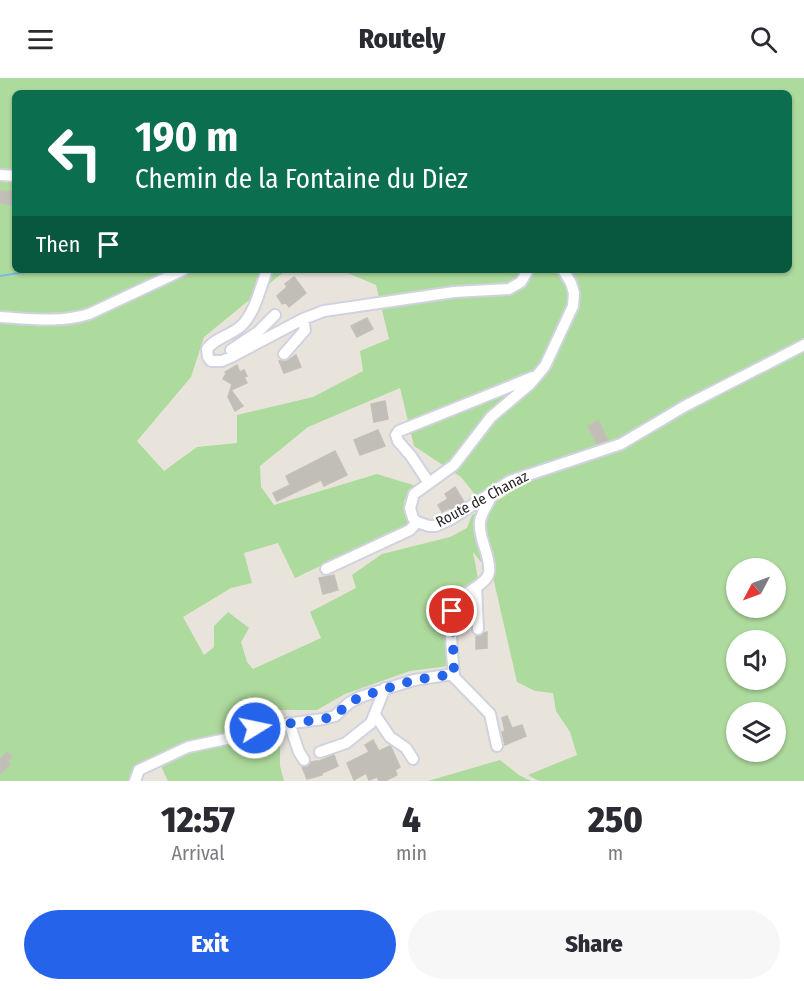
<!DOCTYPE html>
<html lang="en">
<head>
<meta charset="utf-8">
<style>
  :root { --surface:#fff; --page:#f7f7f7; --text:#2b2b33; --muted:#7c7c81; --accent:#2563eb }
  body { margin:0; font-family:"Fira Sans Condensed",sans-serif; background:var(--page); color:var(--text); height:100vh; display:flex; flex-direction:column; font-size:22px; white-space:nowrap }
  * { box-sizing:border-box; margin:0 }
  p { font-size:20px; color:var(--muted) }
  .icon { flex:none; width:33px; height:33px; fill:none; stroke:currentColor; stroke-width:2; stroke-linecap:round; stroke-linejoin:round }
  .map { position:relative; height:703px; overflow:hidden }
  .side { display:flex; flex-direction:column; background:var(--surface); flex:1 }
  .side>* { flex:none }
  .top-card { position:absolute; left:12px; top:12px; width:780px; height:183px; border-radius:9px; box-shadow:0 2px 4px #0004; background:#0b6e4f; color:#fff; overflow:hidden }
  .needle { width:39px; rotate:229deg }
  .controls { position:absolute; left:726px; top:480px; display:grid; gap:12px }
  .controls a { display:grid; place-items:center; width:60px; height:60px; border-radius:50%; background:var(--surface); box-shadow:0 2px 4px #0004; font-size:30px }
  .pin { position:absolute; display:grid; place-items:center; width:51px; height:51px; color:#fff; margin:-26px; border:3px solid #fff; border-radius:50%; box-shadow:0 2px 6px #0007 }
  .me { position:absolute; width:66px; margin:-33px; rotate:80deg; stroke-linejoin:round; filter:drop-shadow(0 0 4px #0008) }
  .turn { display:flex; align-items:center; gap:21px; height:126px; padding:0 24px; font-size:27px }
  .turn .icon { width:78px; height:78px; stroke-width:2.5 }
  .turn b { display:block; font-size:42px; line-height:51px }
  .then { display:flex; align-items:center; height:57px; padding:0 24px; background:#0003; gap:12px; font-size:22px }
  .eta { display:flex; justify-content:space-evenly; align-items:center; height:102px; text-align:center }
  .eta b { font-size:36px; font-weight:800; line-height:42px }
  .button { display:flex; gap:12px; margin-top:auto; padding:12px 24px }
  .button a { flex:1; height:69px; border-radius:36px; background:var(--accent); color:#fff; font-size:24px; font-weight:800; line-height:69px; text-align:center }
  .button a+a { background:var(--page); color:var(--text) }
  header { display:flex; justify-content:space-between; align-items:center; height:78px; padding:0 24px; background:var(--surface); font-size:27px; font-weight:800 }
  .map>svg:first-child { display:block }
  .green { fill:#adda9d; fill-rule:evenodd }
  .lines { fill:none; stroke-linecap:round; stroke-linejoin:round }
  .stream { stroke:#79bce0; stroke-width:2 }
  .building { fill:#c1beb8; stroke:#c4c0b5; stroke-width:1.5 }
  .minor-casing { stroke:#d1d2df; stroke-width:14 }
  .minor { stroke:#fff; stroke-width:10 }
  .route { stroke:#2563eb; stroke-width:10; stroke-dasharray:0 18 }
  .labels { text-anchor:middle; stroke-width:4.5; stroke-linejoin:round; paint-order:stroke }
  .street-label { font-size:15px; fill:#282828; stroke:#fff }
</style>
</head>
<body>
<header><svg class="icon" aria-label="menu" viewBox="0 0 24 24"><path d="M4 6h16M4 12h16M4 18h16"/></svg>Routely<svg class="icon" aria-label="search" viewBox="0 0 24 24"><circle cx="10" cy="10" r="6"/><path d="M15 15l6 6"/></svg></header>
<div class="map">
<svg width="804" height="703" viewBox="0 0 804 703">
  <rect width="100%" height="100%" fill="#e9e4db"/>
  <path class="green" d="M0,0h804v703h-265l-11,-6 49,-20 -7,-23 -14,-21 -3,-18 -18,-2 -18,-9 -24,-105 -20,-25 5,27 -35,19 5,68 -38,5 -65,23 -28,16h-37v56l4,15h-116l-8,-17 -27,11 -1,6h-132zM15,15h774v177h-448l35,15 13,54 -29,12 3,20 -50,26 -76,18v28l-40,4 -33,24 -27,-30 54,-64 13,-40 82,-67h-271zM400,310l14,58 47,31 16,20 30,-2 -35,20 -5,13 -17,9 -68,17 -30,21 4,13 -46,24 11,26 -68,31 -6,-7 -6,-20 8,-14 -21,-16 -14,14v21l-10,8 -21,-38 48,-29 21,-5 -8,-30 34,-10 17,35 116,-55 -7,-22 12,-15 -39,-12 -103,31 -13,-18 -1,-21 48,-39zM736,490h40v40h-40zM736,562h40v40h-40zM736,634h40v40h-40z
    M500,682l19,15 12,6h-103z"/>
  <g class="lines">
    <path class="stream" d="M0,198l38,-6"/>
  </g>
  <path class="building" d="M0,113l13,1v13l-13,-2z
    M294,199l12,16 -17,14 -3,-4 -4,1 -5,-8 10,-9 -2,-3z
    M367,240l6,11 -16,8 -6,-11z
    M296,277l5,12 -17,6 -5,-12h8z
    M237,287l3,7 4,-2 3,6 -3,1 3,6 -16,7 12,16 -8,5 -7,-14 4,-13 -9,-5 3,-5 -1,-2z
    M385,323l3,18 -14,3 -3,-18z
    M598,342l10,20 -11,4 -9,-18z
    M378,352l7,16 -25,9 -6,-15z
    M335,373l12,24 -23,11 -3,-6 -44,21 -4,-8 17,-8 -4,-9z
    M455,409l9,15 -13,8 -1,-2 -8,4 -4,-7 10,-6 -3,-5z
    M334,497l4,15 -15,4 -4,-16z
    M487,554v16l-11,1v-13z
    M507,638l5,12 10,-3 4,11 -21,9 -3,-13 3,-1 -3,-13z
    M373,662l6,11 11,-5 1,1 9,20 -5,3 2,5 -12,6h-6l-2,-4 -8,3 -3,-7 -12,7 -7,-17 22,-11 -4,-7z
    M7,674l5,5 -5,5 3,2 -10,10v-15z
    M334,677l4,11 -16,7v2l-15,4 -5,-12h5l4,-5 6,-1v1z"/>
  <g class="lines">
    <g class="minor-casing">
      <path id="minor" d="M0,97l15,1
        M267,192c-7,18 -12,44 -27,57 -11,9 -25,11 -33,22l1,8 3,4h11l9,-4 72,-38 21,-8 130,-19 55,-3 12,-7 7,-12
        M563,192l8,13 3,10 -1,13 -28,60 -15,18 -39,33 -37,48 -40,29 -4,14 3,10 4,4 12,4h7l15,-7 59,-38 111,-37 64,-38 119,-61
        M0,239c30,2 60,6 89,-3l94,-44
        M231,272l27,-18 17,-17
        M284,276l21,-24 -2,-11
        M429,405l-18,-27 -13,-15 -2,-6 3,-4 134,-54
        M493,414c-3,10 -12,20 -13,30 -2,17 11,33 9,50 -2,14 -29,21 -36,35 -5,10 0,56 1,70l36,37 7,32
        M326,491l84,-39 7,-8
        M476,509l2,42
        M375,637l15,22 16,11 7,11
        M289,645l10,29 5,8
        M320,674l26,-9 25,-20 14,-35
        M135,703l4,-11 49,-23 43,-9 24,-10 68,-9 12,-3 14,-13 11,-6 54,-17 40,-6"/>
    </g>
    <use href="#minor" class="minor"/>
  </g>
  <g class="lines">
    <path class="route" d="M255,650l68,-9 12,-3 14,-13 11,-6 54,-17 40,-6 -2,-63"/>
  </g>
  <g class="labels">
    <g class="street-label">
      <text transform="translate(482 421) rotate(-28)" y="5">Route de Chanaz</text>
    </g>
  </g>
</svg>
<div class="controls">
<a><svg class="needle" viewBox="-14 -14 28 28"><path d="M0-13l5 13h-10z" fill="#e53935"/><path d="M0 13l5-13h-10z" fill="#7c7c81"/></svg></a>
<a><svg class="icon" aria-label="sound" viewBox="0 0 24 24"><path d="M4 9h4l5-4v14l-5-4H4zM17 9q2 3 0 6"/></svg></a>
<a><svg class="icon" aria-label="layers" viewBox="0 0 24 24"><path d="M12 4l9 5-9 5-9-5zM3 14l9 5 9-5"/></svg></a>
</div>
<div class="pin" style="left:452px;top:533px;background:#d93025"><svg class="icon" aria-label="arrive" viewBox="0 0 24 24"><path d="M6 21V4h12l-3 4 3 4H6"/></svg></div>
<svg class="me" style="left:255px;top:650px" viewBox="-20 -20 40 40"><circle r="17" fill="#2563eb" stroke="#fff" stroke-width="3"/><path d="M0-11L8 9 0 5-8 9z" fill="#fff"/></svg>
<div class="top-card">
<div class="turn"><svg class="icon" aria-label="left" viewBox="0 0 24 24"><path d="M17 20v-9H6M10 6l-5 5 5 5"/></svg><div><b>190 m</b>Chemin de la Fontaine du Diez</div></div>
<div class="then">Then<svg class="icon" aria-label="arrive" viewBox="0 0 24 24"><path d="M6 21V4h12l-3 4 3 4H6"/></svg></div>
</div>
</div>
<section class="side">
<div class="eta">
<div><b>12:57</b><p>Arrival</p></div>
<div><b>4</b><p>min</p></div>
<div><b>250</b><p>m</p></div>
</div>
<div class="button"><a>Exit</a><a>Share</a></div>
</section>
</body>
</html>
